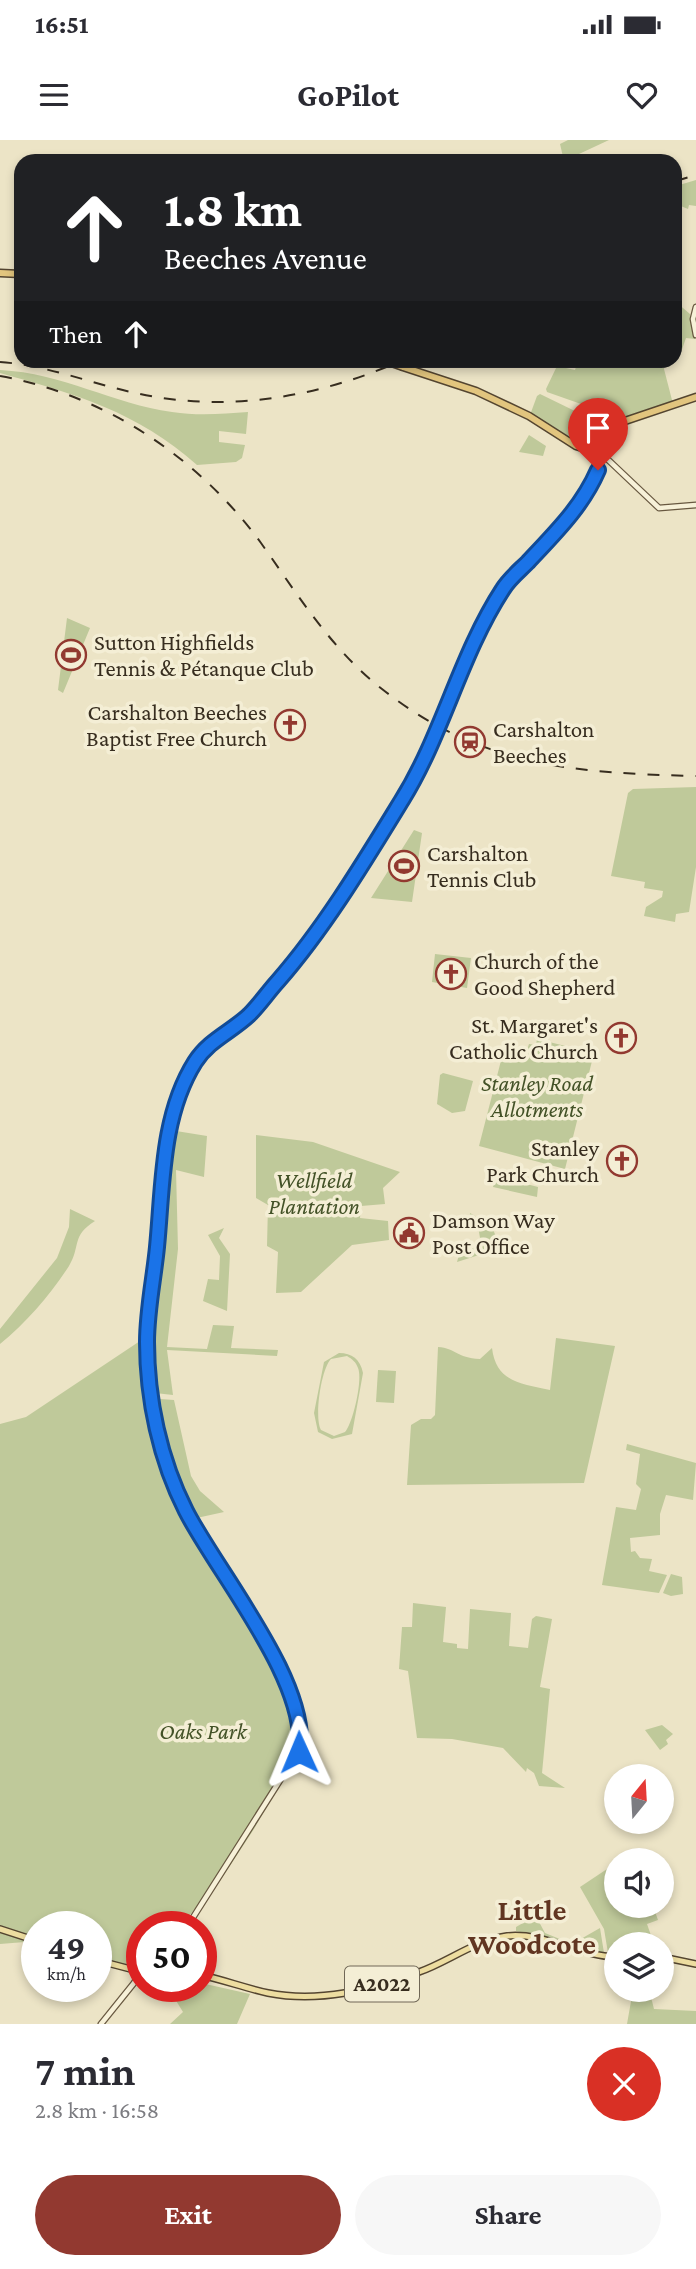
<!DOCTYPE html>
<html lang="en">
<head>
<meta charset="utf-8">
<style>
  :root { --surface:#fff; --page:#f7f7f7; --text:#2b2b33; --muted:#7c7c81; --accent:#923930 }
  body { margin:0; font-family:"Crimson Pro",serif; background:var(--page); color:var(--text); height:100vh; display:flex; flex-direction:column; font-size:26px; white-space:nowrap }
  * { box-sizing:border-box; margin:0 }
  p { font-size:23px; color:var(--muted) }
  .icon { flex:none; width:38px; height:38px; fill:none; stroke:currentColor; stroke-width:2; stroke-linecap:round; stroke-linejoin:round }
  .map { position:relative; height:1884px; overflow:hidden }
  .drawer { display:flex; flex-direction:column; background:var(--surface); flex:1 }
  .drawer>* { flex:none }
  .hud { position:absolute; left:14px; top:14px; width:668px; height:214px; border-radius:21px; box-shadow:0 4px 10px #0003; background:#202124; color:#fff; overflow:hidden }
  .needle { width:46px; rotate:18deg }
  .fabs { position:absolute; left:604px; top:1624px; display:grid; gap:14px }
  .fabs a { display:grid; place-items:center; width:70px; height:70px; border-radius:50%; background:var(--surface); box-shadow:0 4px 10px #0003; font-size:35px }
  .speed { position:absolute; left:21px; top:1771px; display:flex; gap:14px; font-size:35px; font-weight:700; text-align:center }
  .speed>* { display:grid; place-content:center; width:91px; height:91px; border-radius:50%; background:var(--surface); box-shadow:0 4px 10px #0003; line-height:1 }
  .speed small { font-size:18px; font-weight:400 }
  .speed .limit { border:10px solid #d22; background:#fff; color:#111 }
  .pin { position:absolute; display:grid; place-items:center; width:60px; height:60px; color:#fff; margin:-72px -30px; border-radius:50% 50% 50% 0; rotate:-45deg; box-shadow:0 0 7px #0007 }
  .pin .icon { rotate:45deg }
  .me { position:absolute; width:77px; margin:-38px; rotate:359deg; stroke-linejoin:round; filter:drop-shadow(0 0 5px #0008) }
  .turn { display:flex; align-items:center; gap:24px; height:147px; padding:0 35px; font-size:32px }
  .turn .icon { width:91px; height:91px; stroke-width:2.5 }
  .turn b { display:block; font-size:49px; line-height:60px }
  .then { display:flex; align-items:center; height:66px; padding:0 35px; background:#0003; gap:14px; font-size:26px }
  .round { display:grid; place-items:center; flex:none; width:74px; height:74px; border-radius:37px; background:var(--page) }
  .head { display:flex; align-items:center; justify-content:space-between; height:119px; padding:0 35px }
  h1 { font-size:42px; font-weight:700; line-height:52px }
  .button { display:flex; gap:14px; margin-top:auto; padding:14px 35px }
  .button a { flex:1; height:80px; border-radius:42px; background:var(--accent); color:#fff; font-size:28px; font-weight:700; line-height:80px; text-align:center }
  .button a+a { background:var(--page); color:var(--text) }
  .status { display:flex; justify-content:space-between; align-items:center; height:49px; padding:0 35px; background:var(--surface); direction:ltr }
  .status svg { height:19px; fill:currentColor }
  header { display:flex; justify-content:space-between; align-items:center; height:91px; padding:0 35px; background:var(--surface); font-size:32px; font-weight:700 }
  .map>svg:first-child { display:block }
  .green { fill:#bfc99a; fill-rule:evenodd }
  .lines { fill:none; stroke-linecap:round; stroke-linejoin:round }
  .secondary-casing { stroke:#685840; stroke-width:7 }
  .primary-casing { stroke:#544530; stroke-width:8 }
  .trunk-casing { stroke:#544530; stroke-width:9 }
  .secondary { stroke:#f7f1d8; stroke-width:4.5 }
  .primary { stroke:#eddda0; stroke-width:5 }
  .trunk { stroke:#e2c57e; stroke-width:6 }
  .rail { stroke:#372d1f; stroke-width:2; stroke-dasharray:12 12; stroke-linecap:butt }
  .secondary-bridge-casing { stroke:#685840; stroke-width:7; stroke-linecap:butt }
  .trunk-bridge-casing { stroke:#544530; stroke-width:9; stroke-linecap:butt }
  .secondary-bridge { stroke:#f7f1d8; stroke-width:4.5 }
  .trunk-bridge { stroke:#e2c57e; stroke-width:6 }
  .route-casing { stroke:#114b97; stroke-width:18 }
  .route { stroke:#1a73e8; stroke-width:12 }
  .labels { text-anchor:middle; stroke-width:7; stroke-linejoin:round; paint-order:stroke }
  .shield { fill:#f4eed5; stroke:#706756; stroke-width:2 }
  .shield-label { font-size:21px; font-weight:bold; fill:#372d1f }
  .poi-label { font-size:23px; fill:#372d1f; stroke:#f4eed5; text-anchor:start }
  .park-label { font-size:23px; font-style:italic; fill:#435227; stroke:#f4eed5 }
  .district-label { font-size:30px; font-weight:bold; fill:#613521; stroke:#f4eed5 }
</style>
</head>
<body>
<div class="status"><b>16:51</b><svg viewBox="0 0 49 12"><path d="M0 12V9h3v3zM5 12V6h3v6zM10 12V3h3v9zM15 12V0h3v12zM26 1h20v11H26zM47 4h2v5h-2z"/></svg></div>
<header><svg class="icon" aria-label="menu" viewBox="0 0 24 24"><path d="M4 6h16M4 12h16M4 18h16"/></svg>GoPilot<svg class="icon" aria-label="heart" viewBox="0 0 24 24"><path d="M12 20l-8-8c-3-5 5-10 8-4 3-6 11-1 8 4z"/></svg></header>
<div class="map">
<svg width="696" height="1884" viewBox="0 0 696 1884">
  <rect width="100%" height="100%" fill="#ece4c6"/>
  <path class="green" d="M568,0h41l-45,21 -4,-17z
    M696,40v26l-7,-1 -1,4 -12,-5v-18z
    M676,162l14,12 5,25 -9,-1 -6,17 -4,2z
    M589,221h77l-2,8 9,35 -27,10 -41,8 1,8 -6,22 -11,-2 -59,-35 7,-19 3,-2 39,19 2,-9 -34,-12 -1,-3 11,-23 18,4 2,-6 11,1z
    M0,230c63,3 113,34 172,42 25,4 51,2 76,0l-2,22 -27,-3v11l26,3 -3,13 -6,4 -39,3c-59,-53 -122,-71 -197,-92z
    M529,295l17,11 -3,10 -24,-4z
    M67,478l23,10 -27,65 -5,-3z
    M696,647v80l-7,45 -13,2 -1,8 -31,-6 2,-9 16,-10 1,-6 -19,-3 1,-6 -34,-6 17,-83 5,-4z
    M414,690l8,3 -10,69 -41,-4z
    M435,814l36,4 -4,30 -35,-6z
    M537,899l57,14 -29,116 -86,-23 26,-101 22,5 2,-6 7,1z
    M443,933l30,8 -8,30 -13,2 -15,-9 3,-29z
    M170,990l37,6 -3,41 -28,-7 2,79 -11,98 40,2 6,-24 21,1 -3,22 47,2 -1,6 -110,-6 6,45 -18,-2 -5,-57 6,-46 9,-140z
    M256,995l57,7 87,30 -17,16 2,16 -24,2 -1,12 28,3 1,19 -37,5 -51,47 -25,1 2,-41 -11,-6 1,-41 -12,-7z
    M496,1036l42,11 -1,10 -44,-10z
    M70,1069l25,12c-24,15 -14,25 -26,45 -19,29 -42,56 -69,78v-15l57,-71 12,-31z
    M470,1073l21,12 10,23 -44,14 4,-14 7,2 12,-12 -2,-12 -9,-4z
    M224,1088l-5,10 11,16 -3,57 -24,-10 5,-22 11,1 1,-24 -12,-21z
    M556,1198l59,8 -31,137 -177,2 4,-60 10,-6h10l4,-4 3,-68c18,1 18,11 42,12l12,-11c4,34 29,36 58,42z
    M143,1199l10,83 16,63 41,77 42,53 48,112 -2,25 -44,77 -34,52 -41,46h-37l-3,42 -43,-10v-32h-59v14l-37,3v-520l26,-7z
    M339,1213c13,0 21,6 24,20l-11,61 -20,5 -14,-7 -4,-19 10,-51zM347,1216c5,3 9,6 11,12 5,11 -5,55 -13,64l-11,4 -13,-6c-7,-12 0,-61 10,-71z
    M378,1230l18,1 -2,32 -18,-1z
    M160,1259l14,1 17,76 9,15 24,21 -32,7 -19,-43 -17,-76z
    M627,1304l69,19 -3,37 -27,-5 -6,19v21l-30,3 1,14 4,-1 5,7 12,1 -3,12 18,4 -8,18 -57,-8 14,-78 20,3 5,-21 -5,-5 4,-30 -14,-4z
    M671,1434l11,3 1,17 -12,2 -8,-3z
    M413,1463l33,4 -3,35 14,2v4l11,1 2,-40 41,4 -2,33 19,2 4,-29 4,-3 16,3 -12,68 10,2 -8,84 23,15 -26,-2 -5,-13 -7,-5 -1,4 -23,-24 -51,-9 -35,-1 -9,-67 -9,-2 3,-42h10z
    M662,1585l11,9 -7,6 2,4 -8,6 -15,-20z
    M616,1723v43h37l5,14 -11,4 7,20h-38v9h-8l-4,-24 -24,-42z
    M542,1772l2,4 -6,4 7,13 27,11 28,-16 4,25 -88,-22v-4z
    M201,1843l49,11 -13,30h-67l13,-12 -16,-26h34z
    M633,1850h21l-3,7 3,12 42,2v13h-69z"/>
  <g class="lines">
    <g class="secondary-casing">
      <path id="secondary" d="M696,167l-3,12 3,16
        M442,576c17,-43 36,-92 63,-130 34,-48 83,-69 97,-132l57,54 37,-3
        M187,1787l111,-175 3,-14 -5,-26 -31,-73 -13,-24 -41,-58 -25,-46 -17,-36 -13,-49 -9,-89 16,-175 15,-64 15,-34 15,-20 40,-27 56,-69 109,-166 16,-31 6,-20
        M101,1884l33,-41 6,-11"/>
    </g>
    <g class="primary-casing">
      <path id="primary" d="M0,1789l37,12
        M662,1817l34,7
        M96,1820l46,12
        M201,1835c23,5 44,13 67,18 51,10 103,-3 151,-21 29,-10 56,-32 88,-36 37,-4 72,20 109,21"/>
    </g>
    <g class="trunk-casing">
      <path id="trunk" d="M0,133l21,1
        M403,227l73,24 53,25 47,30 26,8 7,-23 7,-7 80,-27"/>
    </g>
    <use href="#secondary" class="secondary"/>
    <use href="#primary" class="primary"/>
    <use href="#trunk" class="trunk"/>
    <path class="rail" d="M676,41l20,-6
      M0,222c45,3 87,20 131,30 93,22 186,6 272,-32
      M0,236c105,19 198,81 261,167 37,52 70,106 121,146 99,78 193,84 314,87"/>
    <g class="secondary-bridge-casing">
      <path id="secondary-bridge" d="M435,591l7,-15"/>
    </g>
    <g class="trunk-bridge-casing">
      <path id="trunk-bridge" d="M386,221l17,6"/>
    </g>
    <use href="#secondary-bridge" class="secondary-bridge"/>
    <use href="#trunk-bridge" class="trunk-bridge"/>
  </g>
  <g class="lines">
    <g class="route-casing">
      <path id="route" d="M299,1612c12,-68 -82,-180 -113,-241 -26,-51 -39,-112 -39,-169 0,-32 7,-64 10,-95 6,-61 4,-131 38,-185 14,-22 36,-30 54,-47 11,-11 19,-23 29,-34 47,-54 86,-119 124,-181 41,-66 58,-145 101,-211 6,-10 16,-18 25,-27 27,-29 54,-55 70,-92"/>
    </g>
    <use href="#route" class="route"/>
  </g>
  <defs>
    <g id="stadium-ring" transform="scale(1.575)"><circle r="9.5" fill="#f4eed5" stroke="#923930" stroke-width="1.5"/><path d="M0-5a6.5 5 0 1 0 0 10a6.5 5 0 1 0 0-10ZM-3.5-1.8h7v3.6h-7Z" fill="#923930"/></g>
    <g id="church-ring" transform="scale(1.575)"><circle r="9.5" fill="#f4eed5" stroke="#923930" stroke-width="1.5"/><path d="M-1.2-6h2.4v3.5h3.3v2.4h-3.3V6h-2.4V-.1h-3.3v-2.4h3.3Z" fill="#923930"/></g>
    <g id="station-ring" transform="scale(1.575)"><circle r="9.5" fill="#f4eed5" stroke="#923930" stroke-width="1.5"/><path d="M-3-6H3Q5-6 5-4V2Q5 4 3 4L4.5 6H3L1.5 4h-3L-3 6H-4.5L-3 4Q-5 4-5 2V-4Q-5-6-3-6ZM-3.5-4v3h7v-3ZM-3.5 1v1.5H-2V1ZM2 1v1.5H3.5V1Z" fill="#923930"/></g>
    <g id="civic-ring" transform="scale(1.575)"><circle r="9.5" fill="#f4eed5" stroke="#923930" stroke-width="1.5"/><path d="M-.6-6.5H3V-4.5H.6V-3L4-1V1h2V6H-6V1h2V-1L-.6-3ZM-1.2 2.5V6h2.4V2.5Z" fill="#923930"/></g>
  </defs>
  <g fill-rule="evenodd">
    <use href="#stadium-ring" x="71" y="515"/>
    <use href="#church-ring" x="290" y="585"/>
    <use href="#station-ring" x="470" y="602"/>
    <use href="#stadium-ring" x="404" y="726"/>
    <use href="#church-ring" x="451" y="834"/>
    <use href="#church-ring" x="621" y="898"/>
    <use href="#church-ring" x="622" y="1021"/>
    <use href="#civic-ring" x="409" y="1093"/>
  </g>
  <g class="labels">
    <rect class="shield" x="345" y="1826.5" width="74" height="35" rx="5"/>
    <g class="shield-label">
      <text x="382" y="1851">A2022</text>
    </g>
    <g class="poi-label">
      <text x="94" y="510">Sutton Highfields<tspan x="94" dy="26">Tennis &amp; Pétanque Club</tspan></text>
      <text x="267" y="580" text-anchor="end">Carshalton Beeches<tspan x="267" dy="26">Baptist Free Church</tspan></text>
      <text x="493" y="597">Carshalton<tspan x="493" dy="26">Beeches</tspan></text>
      <text x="427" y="721">Carshalton<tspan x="427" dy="26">Tennis Club</tspan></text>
      <text x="474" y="829">Church of the<tspan x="474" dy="26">Good Shepherd</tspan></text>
      <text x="598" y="893" text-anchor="end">St. Margaret's<tspan x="598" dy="26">Catholic Church</tspan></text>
      <text x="599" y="1016" text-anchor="end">Stanley<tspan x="599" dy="26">Park Church</tspan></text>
      <text x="432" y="1088">Damson Way<tspan x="432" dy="26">Post Office</tspan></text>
    </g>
    <g class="park-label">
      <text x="537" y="951">Stanley Road<tspan x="537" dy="26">Allotments</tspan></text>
      <text x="314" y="1048">Wellfield<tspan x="314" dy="26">Plantation</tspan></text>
      <text x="203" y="1599">Oaks Park</text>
    </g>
    <g class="district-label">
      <text x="532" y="1780">Little<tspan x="532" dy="34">Woodcote</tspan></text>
    </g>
  </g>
</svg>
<div class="fabs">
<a><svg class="needle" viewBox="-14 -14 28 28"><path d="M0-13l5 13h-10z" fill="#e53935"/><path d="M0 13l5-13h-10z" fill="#7c7c81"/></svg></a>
<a><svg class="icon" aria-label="sound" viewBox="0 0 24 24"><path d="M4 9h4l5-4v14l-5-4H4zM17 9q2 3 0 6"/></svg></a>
<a><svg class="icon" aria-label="layers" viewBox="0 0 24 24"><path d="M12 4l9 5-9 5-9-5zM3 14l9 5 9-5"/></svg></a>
</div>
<div class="speed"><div>49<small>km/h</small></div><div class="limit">50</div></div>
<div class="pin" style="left:598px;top:330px;background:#d93025"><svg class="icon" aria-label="arrive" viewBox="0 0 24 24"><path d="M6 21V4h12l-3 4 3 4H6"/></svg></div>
<svg class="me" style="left:299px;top:1612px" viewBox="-20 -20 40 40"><path d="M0-17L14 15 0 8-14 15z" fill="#1a73e8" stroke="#fff" stroke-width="4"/></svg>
<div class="hud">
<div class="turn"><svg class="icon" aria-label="ahead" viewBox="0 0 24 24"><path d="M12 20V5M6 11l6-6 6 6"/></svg><div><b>1.8 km</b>Beeches Avenue</div></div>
<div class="then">Then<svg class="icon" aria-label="ahead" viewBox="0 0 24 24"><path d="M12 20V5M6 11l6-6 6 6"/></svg></div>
</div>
</div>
<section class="drawer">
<div class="head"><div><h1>7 min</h1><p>2.8 km · 16:58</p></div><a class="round" style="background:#d93025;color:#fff"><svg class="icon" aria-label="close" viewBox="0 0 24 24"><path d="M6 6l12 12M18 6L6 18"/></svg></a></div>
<div class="button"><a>Exit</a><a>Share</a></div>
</section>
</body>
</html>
